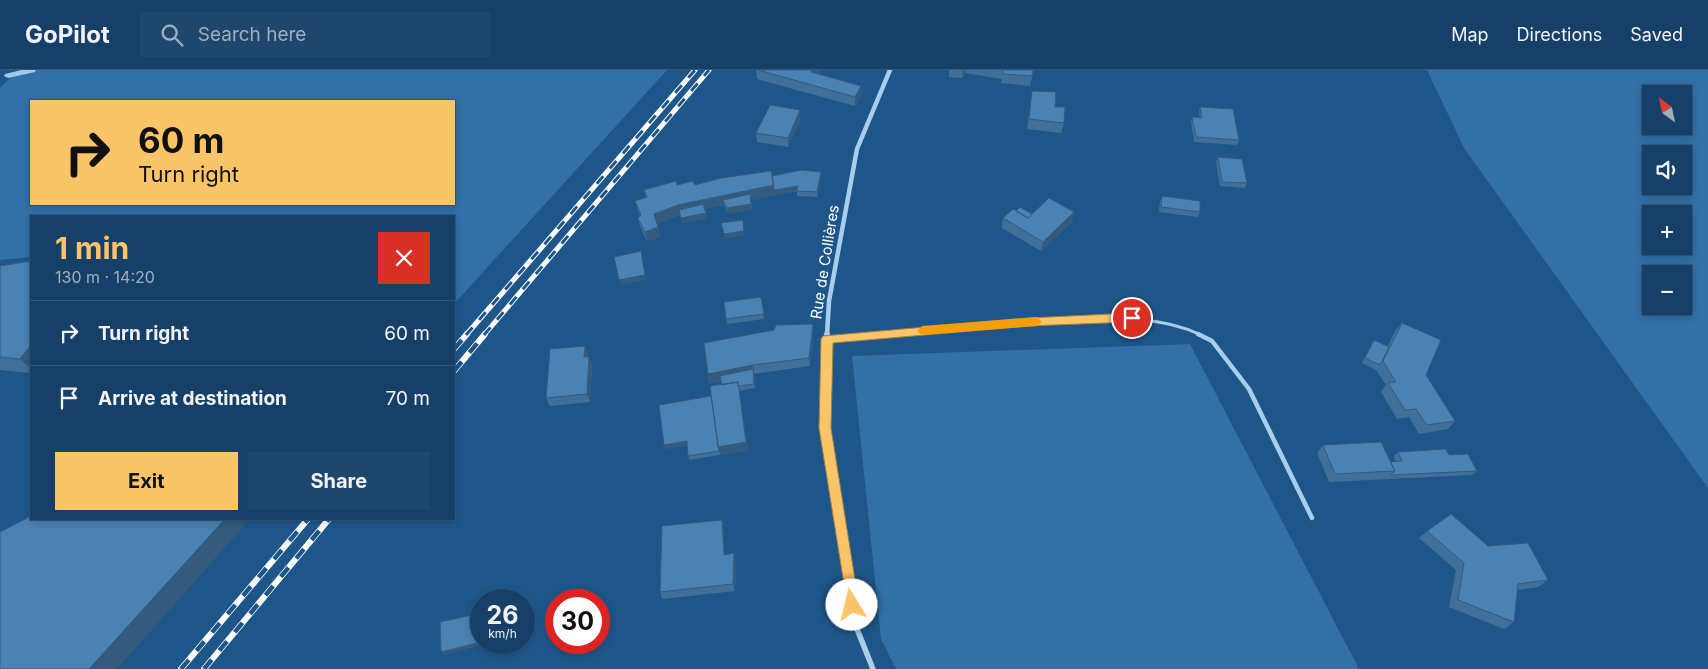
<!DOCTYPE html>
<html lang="en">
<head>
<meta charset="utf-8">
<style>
  :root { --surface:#164068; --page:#1f476e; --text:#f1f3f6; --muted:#9eafc0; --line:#35597c; --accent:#fac468 }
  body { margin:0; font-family:Inter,sans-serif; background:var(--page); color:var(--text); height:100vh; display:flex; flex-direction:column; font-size:19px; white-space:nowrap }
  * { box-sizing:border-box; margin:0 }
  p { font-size:16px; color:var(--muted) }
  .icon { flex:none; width:28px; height:28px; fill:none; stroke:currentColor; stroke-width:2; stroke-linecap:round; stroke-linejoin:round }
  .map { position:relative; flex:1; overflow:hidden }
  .drawer { position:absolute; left:30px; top:145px; width:425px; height:305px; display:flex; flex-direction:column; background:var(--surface); border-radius:0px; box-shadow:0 2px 8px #0003,0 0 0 1px var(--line) }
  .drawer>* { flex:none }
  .hud { position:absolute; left:30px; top:30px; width:425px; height:105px; border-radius:0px; box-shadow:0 2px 8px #0003,0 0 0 1px var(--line); background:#fac468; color:#111; overflow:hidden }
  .needle { width:32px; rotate:327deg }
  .controls { position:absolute; left:1642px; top:15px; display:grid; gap:10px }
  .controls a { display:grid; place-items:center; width:50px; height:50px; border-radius:0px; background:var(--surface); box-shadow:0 2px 8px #0003,0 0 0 1px var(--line); font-size:25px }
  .speed { position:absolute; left:470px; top:519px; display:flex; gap:10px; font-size:25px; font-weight:700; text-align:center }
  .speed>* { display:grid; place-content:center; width:65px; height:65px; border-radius:50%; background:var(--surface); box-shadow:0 2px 8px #0003,0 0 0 1px var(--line); line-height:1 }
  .speed small { font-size:12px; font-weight:400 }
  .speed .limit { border:8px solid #d22; background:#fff; color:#111 }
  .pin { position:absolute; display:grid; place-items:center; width:42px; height:42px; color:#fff; margin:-21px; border:2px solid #fff; border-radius:50%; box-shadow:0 1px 5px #0007 }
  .me { position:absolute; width:55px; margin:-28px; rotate:351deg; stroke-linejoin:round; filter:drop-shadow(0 0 4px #0008) }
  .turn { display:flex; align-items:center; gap:18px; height:105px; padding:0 25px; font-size:22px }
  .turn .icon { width:65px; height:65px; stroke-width:2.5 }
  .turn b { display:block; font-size:35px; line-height:42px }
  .round { display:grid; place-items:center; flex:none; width:52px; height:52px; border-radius:0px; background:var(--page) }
  .headline { display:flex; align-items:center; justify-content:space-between; height:85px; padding:0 25px }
  h1 { font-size:30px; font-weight:700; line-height:38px; color:var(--accent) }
  .primary-button { display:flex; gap:10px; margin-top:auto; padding:10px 25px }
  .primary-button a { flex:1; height:58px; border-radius:0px; background:var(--accent); color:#111; font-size:20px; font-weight:700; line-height:58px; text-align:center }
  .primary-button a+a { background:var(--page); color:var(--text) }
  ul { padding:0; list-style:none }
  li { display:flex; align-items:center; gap:15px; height:65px; padding:0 25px; border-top:1px solid var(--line) }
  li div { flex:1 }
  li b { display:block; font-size:19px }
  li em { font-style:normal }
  header { display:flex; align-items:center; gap:30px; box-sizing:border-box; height:70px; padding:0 25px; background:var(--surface); border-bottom:1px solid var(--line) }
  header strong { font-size:24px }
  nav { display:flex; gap:28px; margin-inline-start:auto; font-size:18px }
  .search { width:350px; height:45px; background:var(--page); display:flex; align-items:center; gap:12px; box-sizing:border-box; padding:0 18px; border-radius:0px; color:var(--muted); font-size:19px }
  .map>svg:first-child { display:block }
  .green { fill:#3270a7; fill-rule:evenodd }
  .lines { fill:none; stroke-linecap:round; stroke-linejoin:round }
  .stream { fill:#9dc9ed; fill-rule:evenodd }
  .lane-far1 { stroke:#a9cdec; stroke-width:3 }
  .lane { stroke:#a9cdec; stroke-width:4.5 }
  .street-far1 { stroke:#a9cdec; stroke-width:4.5 }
  .street { stroke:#a9cdec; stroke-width:5.5 }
  .rail-far1-casing { stroke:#fff; stroke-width:5 }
  .rail-casing { stroke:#fff; stroke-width:6 }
  .rail-far1 { stroke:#1e568a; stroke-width:3; stroke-dasharray:10; stroke-linecap:butt }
  .rail { stroke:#1e568a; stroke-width:4.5; stroke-dasharray:12; stroke-linecap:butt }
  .wall { fill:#40709a }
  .shaded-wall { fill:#345b7d }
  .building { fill:#4a82b3; stroke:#345b7d }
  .route { fill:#fac468; stroke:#a27f44 }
  .slow { fill:#f59e0b }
  .labels { text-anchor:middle; stroke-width:5; stroke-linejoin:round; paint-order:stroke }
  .street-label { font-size:15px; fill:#fff; stroke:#1e568a }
</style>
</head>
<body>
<header>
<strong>GoPilot</strong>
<div class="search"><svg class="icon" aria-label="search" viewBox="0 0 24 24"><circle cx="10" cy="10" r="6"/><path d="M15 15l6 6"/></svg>Search here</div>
<nav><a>Map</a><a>Directions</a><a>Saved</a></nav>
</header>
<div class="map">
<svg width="1708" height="599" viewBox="0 0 1708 599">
  <rect width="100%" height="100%" fill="#1e568a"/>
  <path class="green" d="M18,0h649l-213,234v-88h-423v41l-31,3v-172zM454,31v103h-423v-103z
    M1427,0h281v418l-244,-340zM1651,24h33v32h-33zM1651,84h33v32h-33zM1651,144h33v32h-33zM1651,204h33v32h-33z
    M1190,274l169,325h-463l-15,-30 -29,-283z"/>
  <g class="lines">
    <path class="stream" d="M22,0h14l-1,2 -27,6 -4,-2 1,-2z"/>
    <path class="lane-far1" d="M869,265c64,-5 129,-12 194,-14 47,-2 94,-7 138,14"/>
    <path class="lane" d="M1198,264l14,7 37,48 63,129
      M827,269l57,-5"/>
    <path class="street-far1" d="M827,265l2,-34 28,-152 33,-79"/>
    <path class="street" d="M827,264l-2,94 30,196 18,45"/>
    <g class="rail-far1-casing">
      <path id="rail-far1" d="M466,265l229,-265
        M484,265l225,-265"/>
    </g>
    <g class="rail-casing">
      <path id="rail" d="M454,279l13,-15
        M454,301l31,-37
        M181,599l127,-150
        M204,599l125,-150"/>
    </g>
    <use href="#rail-far1" class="rail-far1"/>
    <use href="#rail" class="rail"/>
  </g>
  <path class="wall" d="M756,0h65l-3,4 43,22 -6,10 -98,-27z
    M949,0h85l-4,16 -29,-3 1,-4 -37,-6 -3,5 -13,-1z
    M1032,21l23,16 9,16 -3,10 -34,-4z
    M1200,37l39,33 -2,5 -43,-3 -3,-20 1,-5h8l-1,-5z
    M800,40v10l-12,27 -31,-5 -1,-9z
    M1218,87l29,26 -2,5 -25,-2 -4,-24z
    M821,102v5l-4,20 -20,-1v-5l-22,4 -24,5 1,9 -24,4 -4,-8 -19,4 2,9 -25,5 -2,-8 -23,8 3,14 -13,4 -6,-13 -3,-10 2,-2 -5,-15 11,-4 -2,-7 33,-5h18l77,-9z
    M1162,126l38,16 -2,5 -39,-5 1,-11z
    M1016,141l16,3 40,8 -31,29 -39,-23 1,-10z
    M31,191v112l-31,-3v-104z
    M761,227l3,22 -37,5 -3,-22z
    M1402,253l24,52 29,46 -7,8 -29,5 -10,-17 -12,2 -16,-27 5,-7 -10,-15 -14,-7 9,-18 3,-5 14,6 7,-15z
    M813,263l-3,33 -56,8 1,14 -16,3 9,59 -59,10 -2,-15 -22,4 49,-31 8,-33 -1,-4 -12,2 -1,-9z
    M588,284v3l4,8 -2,37 -40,4 -4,-8z
    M1323,375l67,17h6l-2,-6 4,-4 51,3 28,16 -5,4 -143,7 -12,-29z
    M723,457l2,27 11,6 -1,31 -73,8 -2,-7z
    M1427,461l61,15 60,34 -10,7 -21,3 -3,32 -10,7 -55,-22 7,-37 -37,-32z"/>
  <path class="shaded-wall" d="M812,0h9l-10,11v-9z
    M963,0h2v3l-3,5z
    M861,16v10l-6,10v-9z
    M800,40v10l-12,27v-9z
    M821,102v5l-4,20v-5z
    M774,115l1,10 -24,5 1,9 -24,4 -1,-5 -4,-8 1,5 -44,10 -24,9 -2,-10 24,-9z
    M798,116v5l-23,4 -1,-5z
    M1074,142l-2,10 -31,29 2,-9z
    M706,143l1,5 -25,5 -1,-5z
    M743,150l1,16 -20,3v-5z
    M658,157l2,10 -13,4 -2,-9z
    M641,181l5,29 -26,5 -1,-5z
    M813,254v9l-3,33 -1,-8z
    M31,275v24l-11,-10z
    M585,276l3,8v12l-4,-9z
    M589,287l3,8 -2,37 -3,-8z
    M753,295l1,9 1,14 -1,-14 -45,9 -1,-9z
    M738,312l10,68 -28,5 -2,-8z
    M687,371l1,4 -23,4 -1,-4z
    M225,449h25l-133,150h-28z
    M722,450l1,7 3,35 -2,-7z
    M734,483l2,7 -1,31 -2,-7z
    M481,572h13l-50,13 -3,-3z"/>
  <path class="building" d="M758,0h54l-1,2 50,14 -6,11z
    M1003,0h30l-1,6 -29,-2z
    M1032,21l24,1 -1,15h10l-1,16 -35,-4z
    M770,35l30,5 -12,28 -32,-5z
    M1200,37l33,2 6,31 -43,-3 -4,-20 10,1z
    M1218,87l24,2 5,24 -25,-1z
    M802,100l19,2 -4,20 -20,-1 1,-5 -24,4 -2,-14z
    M771,101l3,14 -96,20 -24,9 4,13 -13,5 -7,-14 3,-3 -6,-14 12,-4 -3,-7 32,-9 1,4 16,-4 2,4 26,-7z
    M750,124l1,10 -24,4 -4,-8z
    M1162,126l38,5v11l-39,-5z
    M1049,128l25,14 -31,30 -40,-24 10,-9 15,9z
    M703,134l3,9 -25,5 -2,-8z
    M1020,137l12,7 -4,4 -12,-7z
    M743,150l1,11 -20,3 -3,-11z
    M641,181l4,24 -26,5 -5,-23z
    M31,191v84l-11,14 -20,-2v-91z
    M761,227l3,17 -38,5 -2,-17z
    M1402,253l39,17 -15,35 29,46 -28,4 -11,-16 -11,1 -17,-27 8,-1 -13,-21z
    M813,254l-4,34 -56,7 -45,9 -4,-31 70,-13 2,-5z
    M1374,270l15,7 -9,18 -15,-7z
    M585,276l-1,11h5l-2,37 -41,4 4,-49z
    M753,299l1,15 -16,2v-4l-16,3 -2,-9z
    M738,312l8,60 -28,5 -8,-61z
    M711,326l8,55 -31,5 -1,-15 -23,4 -5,-40z
    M1381,372l14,29 -60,3 -12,-29z
    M1446,379l3,6 19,-1 9,17 -86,4 4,-4 -5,-9 12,-1 -4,-9z
    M1451,444l37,32 40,-3 20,37 -30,4 -4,38 -56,-22 6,-37 -37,-32z
    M31,446v3h194l-136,150h-89v-137z
    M722,450l2,35 10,-2 -1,31 -73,8 2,-66z
    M481,543v29l-40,10 -1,-30z"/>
  <path class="route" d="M1132,243l6,5 -6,4 -104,4 -195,17 -2,85 28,177 -2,4 -5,2 -4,-2 -29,-181 2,-89 2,-3 205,-18z"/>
  <path class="slow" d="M1037,247l5,5 -5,4 -115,9 -5,-4 5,-5z"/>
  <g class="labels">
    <g class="street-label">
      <text transform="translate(825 192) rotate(-81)" y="5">Rue de Collières</text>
    </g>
  </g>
</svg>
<div class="controls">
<a><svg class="needle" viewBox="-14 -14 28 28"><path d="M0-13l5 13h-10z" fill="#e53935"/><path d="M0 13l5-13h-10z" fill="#9eafc0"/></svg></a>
<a><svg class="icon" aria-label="sound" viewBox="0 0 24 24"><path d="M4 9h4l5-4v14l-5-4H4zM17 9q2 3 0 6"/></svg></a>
<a>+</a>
<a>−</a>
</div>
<div class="speed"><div>26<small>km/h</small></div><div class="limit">30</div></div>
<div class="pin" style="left:1132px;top:248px;background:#d93025"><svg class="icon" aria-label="arrive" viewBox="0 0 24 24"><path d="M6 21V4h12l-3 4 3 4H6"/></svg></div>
<svg class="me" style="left:852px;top:535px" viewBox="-20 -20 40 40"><circle r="19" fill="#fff"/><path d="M0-13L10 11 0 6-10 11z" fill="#fac468"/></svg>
<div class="hud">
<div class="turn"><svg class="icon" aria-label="right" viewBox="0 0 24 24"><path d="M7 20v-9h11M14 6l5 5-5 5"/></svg><div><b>60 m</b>Turn right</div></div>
</div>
<section class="drawer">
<div class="headline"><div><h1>1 min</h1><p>130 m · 14:20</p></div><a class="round" style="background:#d93025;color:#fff"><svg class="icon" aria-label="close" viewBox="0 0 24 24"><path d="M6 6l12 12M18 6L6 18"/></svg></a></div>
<ul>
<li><svg class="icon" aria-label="right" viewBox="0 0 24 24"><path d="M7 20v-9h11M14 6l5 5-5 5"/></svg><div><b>Turn right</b></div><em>60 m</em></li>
<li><svg class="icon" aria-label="arrive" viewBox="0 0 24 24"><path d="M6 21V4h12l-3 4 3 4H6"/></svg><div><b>Arrive at destination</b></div><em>70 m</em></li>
</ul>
<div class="primary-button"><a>Exit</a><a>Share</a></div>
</section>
</div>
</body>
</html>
